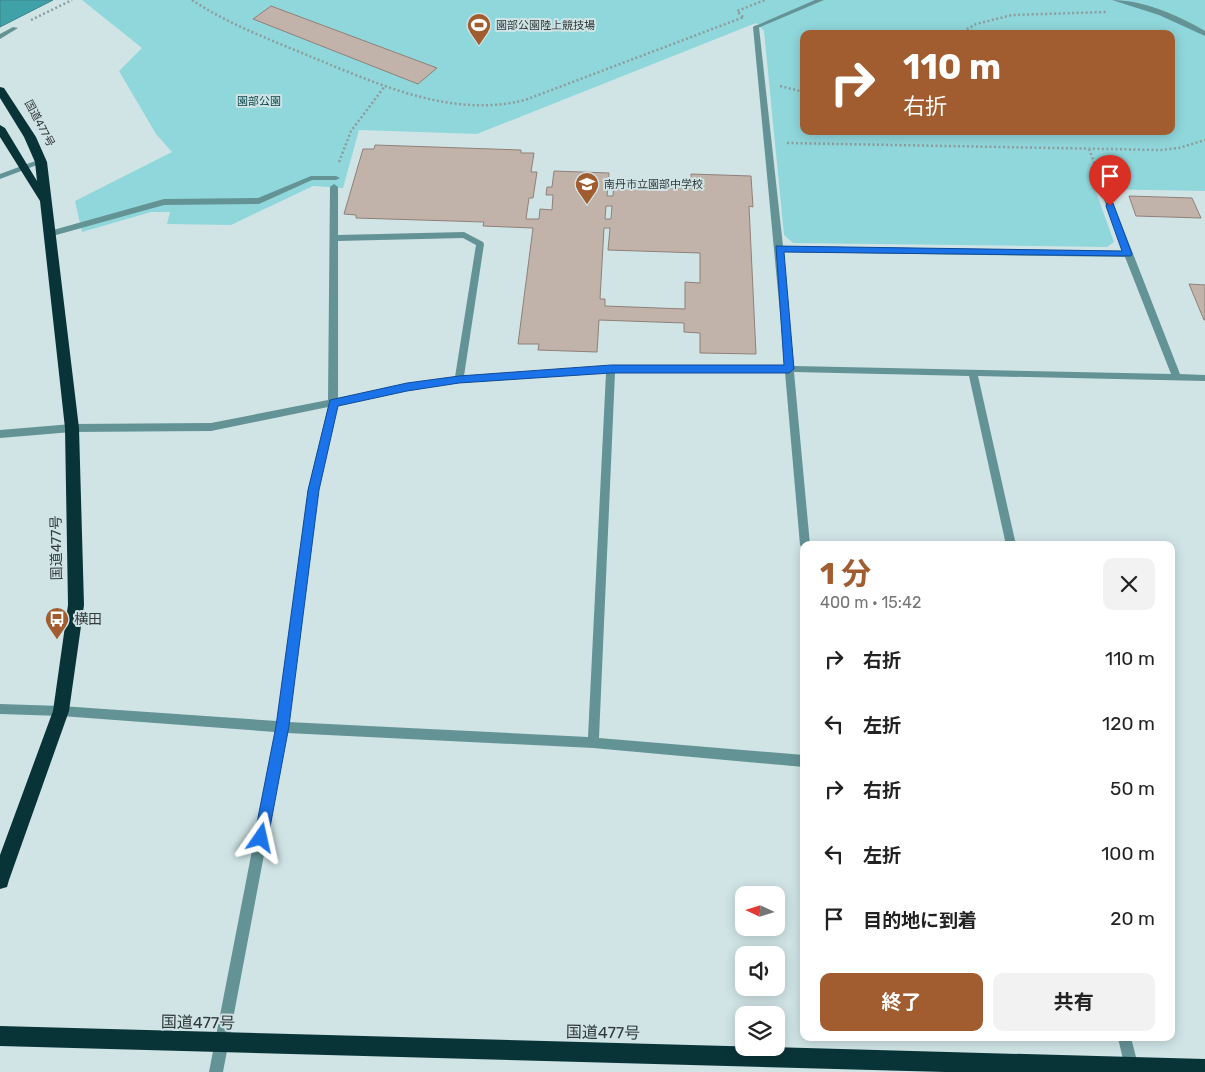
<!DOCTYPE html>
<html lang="ja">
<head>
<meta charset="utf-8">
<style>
  :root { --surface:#fff; --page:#f2f2f2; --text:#222; --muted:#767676; --accent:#a15c2f }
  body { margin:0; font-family:Rubik,"Noto Sans JP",sans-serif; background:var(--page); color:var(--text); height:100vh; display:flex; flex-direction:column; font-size:19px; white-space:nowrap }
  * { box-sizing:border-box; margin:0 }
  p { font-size:16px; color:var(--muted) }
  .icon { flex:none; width:28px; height:28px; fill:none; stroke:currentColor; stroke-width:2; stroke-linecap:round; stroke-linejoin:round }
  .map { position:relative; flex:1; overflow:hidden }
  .panel { position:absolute; left:800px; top:541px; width:375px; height:500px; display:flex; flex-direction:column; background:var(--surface); border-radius:10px; box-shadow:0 2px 12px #0003 }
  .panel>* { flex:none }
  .hud { position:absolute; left:800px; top:30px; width:375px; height:105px; border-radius:10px; box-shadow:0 2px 12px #0003; background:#a15c2f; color:#fff; overflow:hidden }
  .needle { width:32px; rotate:274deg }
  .buttons { position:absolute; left:735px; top:886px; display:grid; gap:10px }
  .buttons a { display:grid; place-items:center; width:50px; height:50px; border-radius:10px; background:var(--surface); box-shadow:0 2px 12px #0003; font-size:25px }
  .pin { position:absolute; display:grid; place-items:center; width:42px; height:42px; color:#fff; margin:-51px -21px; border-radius:50% 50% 50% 0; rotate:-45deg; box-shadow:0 0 5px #0007 }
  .pin .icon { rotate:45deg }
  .me { position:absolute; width:55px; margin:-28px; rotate:11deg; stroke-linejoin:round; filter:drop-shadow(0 0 4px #0008) }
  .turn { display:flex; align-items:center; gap:18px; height:105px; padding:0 20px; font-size:22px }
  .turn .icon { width:65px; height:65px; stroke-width:2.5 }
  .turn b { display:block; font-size:35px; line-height:42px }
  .round { display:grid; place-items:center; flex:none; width:52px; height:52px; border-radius:10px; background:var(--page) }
  .head { display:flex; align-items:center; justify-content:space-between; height:85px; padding:0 20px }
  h1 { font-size:30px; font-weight:700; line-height:38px; color:var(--accent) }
  .cta { display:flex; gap:10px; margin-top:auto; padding:10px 20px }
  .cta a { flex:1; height:58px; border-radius:10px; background:var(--accent); color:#fff; font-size:20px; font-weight:700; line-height:58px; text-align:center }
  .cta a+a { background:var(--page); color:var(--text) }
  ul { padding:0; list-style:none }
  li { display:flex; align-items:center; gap:15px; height:65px; padding:0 20px }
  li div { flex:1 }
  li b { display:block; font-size:19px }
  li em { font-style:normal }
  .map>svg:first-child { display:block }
  .green { fill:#90d7dc; fill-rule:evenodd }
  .water { fill:#40a2a9; stroke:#3c8388 }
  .building { fill:#c2b3aa; stroke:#8f8078; fill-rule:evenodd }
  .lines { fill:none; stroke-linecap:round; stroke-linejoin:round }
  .path { stroke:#8d9c9d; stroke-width:2.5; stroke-dasharray:2 2.5; stroke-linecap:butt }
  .lane { fill:#649396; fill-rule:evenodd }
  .street { fill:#649396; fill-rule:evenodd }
  .highway { fill:#093437; fill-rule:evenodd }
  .route { fill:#1a73e8; stroke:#114b97 }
  .labels { text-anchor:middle; stroke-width:4; stroke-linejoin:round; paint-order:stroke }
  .far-poi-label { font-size:11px; fill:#323a3a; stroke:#d0e4e6; text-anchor:start }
  .far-park-label { font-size:11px; fill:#0b474a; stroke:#d0e4e6 }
  .far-street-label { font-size:11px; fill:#323a3a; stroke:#d0e4e6 }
  .street-label { font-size:14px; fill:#323a3a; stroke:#d0e4e6 }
  .poi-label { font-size:14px; fill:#323a3a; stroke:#d0e4e6; text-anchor:start }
  .near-street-label { font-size:16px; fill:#323a3a; stroke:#d0e4e6 }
</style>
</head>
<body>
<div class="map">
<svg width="1205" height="1072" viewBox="0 0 1205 1072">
  <rect width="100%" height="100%" fill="#d0e4e6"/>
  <path class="green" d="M82,0h1123v191l-110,-2 19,53 -7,5 -314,-4 -9,-8 -20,-204 -8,-8 -279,111 -118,-4 -16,58 -30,-2 -82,39 -64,-1 3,-12h-19l-69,20 -7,-31 97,-49 -16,-18 -37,-63 23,-23zM804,34h367v97h-367z"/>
  <path class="water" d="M0,0h53l-53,27z"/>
  <path class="building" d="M271,6l166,62 -19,16 -165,-65z
    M375,145l146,5v3h13l-3,19h6l-4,26h-4l-3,21h13l1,-10 12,1 1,-15h-7l1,-8h5l2,-16 55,2 -2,23h6l1,-15 77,3v-10l60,2 2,31 -4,-1 7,148 -56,-1v-20l-16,-1v-9l-85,-3 -2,32 -59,-2 1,-6h-21l15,-116 -50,-2 1,-4 -128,-4v-3l-12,-1 19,-65h11zM606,206h6l-1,13h-6zM604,228h6l-2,22 92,3v30l-15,-1v27l-80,-3v-7h-5z
    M1129,196l63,2 9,20 -65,-2z
    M1189,284l16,1v35h-1z"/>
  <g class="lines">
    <path class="path" d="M192,0c36,24 77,39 117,56 67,27 142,63 216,44l219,-83
      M743,17l-6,-6 28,-11
      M31,20l41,-20
      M959,34l17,-10 36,-9 94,-3
      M780,86l24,6
      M787,143l374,7 18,-2 26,-8
      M1089,149l10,26
      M339,162l12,-31 34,-45"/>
    <path class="lane" d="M815,0h9l-66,28 -5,-1z
      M1112,0c31,0 66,15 93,31v5l-46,-21z
      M311,176h25l4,2 -4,2h-24l-53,24 -95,1 -115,32 -4,-3 1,-2 118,-33 94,-1z"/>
    <path class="street" d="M756,25l3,2 24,219 340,5 -23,-62 4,-3 3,1 73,187 25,1v6l-227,-5 38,169h-10l-37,-169 -175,-4 16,173h-6v4l-4,-4 -15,-173h-170l-16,366 205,17v12l-211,-19 -306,-15 -64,339h-14l66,-340 -214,-16 -61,-2v-10l61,2 216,15 31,-231 20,-83 -117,24 -139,1 -72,6v-8l72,-6 139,-1 117,-23 2,-213 4,-3 4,3v48l126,-3 19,10 1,2 -20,132 147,-10h174l-32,-339zM463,238l13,7 -21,132 -48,7 -69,14v-157zM783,252l342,5 46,117 -377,-8zM606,373l-18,364 -300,-15 30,-232 19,-85 70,-15 52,-7z
      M13,27l5,1 -18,11v-5z
      M38,160h6l1,2 -45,17v-5z
      M1118,1038h13l9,34h-14z"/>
    <path class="highway" d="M0,87l4,1 32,49 11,25 32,266 5,177 -15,106 -60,169 -2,7 -7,2v-34l53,-144 15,-106 -3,-177 -25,-227 -40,-64v-12l5,3 32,53 -2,-19 -11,-25 -24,-39z
      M0,1026l1205,33v13h-260l-945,-26z"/>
  </g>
  <path class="route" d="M1107,203h6l1,3 18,48 -1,2 -347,-4 10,117 -5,4h-178l-152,10 -52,8 -69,15 -19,84 -30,236 -21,112 -2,5 -5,2 -5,-2 -2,-5 22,-112 32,-236 22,-90 77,-17 52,-7 152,-11h173l-8,-119 346,5 -16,-45z"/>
  <defs>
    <g id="stadium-pin" transform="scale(1.25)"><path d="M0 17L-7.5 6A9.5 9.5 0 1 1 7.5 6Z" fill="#a15c2f" stroke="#d0e4e6"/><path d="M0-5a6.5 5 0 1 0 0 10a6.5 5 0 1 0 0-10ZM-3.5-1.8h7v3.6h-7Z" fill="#fff"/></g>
    <g id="school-pin" transform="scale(1.25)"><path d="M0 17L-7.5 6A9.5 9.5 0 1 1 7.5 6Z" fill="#a15c2f" stroke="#d0e4e6"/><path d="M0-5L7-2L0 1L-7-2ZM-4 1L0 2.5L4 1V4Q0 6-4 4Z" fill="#fff"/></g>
    <g id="bus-pin" transform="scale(1.25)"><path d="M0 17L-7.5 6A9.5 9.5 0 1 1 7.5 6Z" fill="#a15c2f" stroke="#d0e4e6"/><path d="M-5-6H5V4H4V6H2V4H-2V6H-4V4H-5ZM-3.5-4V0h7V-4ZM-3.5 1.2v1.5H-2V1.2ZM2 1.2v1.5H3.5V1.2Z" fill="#fff"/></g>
  </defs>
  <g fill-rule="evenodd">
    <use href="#stadium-pin" x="479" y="25"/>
    <use href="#school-pin" x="587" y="184"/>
    <use href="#bus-pin" x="57" y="619"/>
  </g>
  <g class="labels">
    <g class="far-poi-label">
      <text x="496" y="29">園部公園陸上競技場</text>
      <text x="604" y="188">南丹市立園部中学校</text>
    </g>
    <g class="far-park-label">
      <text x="259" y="105">園部公園</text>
    </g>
    <g class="far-street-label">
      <text transform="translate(40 123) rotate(62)" y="4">国道477号</text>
    </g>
    <g class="street-label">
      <text transform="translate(56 548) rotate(-91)" y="5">国道477号</text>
    </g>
    <g class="poi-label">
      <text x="74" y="624">横田</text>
    </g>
    <g class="near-street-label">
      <text transform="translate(198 1022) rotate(1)" y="6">国道477号</text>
      <text transform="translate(603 1032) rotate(1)" y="6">国道477号</text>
    </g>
  </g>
</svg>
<div class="buttons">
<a><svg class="needle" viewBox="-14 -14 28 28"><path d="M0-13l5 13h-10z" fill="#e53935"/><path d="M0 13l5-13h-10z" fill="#767676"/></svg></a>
<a><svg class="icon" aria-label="sound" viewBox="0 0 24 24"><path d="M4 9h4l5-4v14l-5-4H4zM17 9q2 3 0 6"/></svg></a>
<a><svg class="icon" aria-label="layers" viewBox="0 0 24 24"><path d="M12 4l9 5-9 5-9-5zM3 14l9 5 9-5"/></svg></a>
</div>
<div class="pin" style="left:1110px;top:206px;background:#d93025"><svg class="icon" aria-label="arrive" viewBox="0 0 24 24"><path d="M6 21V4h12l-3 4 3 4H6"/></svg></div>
<svg class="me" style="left:261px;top:838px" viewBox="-20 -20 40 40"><path d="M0-17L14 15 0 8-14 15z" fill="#1a73e8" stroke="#fff" stroke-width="4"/></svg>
<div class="hud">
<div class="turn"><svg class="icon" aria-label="right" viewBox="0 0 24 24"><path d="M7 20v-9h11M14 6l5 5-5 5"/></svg><div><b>110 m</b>右折</div></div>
</div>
<section class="panel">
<div class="head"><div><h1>1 分</h1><p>400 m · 15:42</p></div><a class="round"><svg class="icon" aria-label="close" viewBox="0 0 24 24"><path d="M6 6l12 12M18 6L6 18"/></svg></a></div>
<ul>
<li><svg class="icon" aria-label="right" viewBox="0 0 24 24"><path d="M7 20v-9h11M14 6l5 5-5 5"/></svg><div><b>右折</b></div><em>110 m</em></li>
<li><svg class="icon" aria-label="left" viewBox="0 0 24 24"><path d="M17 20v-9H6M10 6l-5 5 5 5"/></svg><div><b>左折</b></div><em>120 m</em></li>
<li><svg class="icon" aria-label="right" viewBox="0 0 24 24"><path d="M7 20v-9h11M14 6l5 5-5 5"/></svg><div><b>右折</b></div><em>50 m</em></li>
<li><svg class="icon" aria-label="left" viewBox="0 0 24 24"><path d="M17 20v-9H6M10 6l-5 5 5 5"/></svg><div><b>左折</b></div><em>100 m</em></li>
<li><svg class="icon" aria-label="arrive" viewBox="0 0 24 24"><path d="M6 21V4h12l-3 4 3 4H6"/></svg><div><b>目的地に到着</b></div><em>20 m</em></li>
</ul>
<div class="cta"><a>終了</a><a>共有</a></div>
</section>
</div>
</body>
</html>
